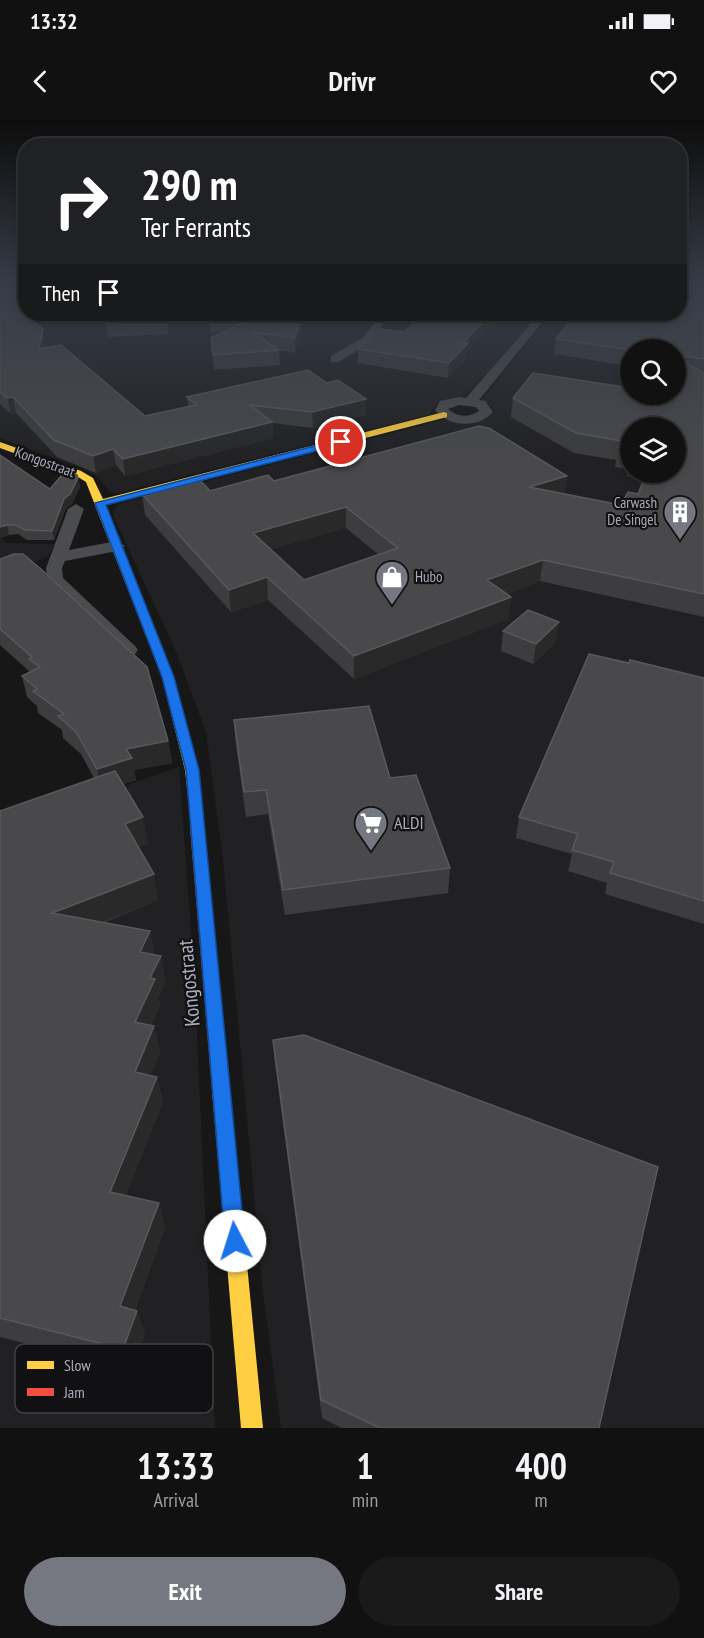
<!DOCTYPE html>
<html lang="en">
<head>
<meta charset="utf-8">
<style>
  :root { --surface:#111; --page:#1a1a1a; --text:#f1f3f6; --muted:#9c9d9f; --line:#303131; --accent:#757880 }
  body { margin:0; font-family:"PT Sans Narrow",sans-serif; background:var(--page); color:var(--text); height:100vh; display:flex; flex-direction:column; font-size:22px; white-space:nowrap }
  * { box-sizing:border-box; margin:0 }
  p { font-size:20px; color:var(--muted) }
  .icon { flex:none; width:33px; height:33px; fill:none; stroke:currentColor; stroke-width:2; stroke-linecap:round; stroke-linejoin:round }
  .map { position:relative; height:1308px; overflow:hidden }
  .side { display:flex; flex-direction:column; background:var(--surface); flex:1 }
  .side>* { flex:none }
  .top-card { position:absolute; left:18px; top:18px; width:669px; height:183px; border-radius:24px; box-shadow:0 3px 9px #0003,0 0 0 2px var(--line); background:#202124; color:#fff; overflow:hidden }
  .buttons { position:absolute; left:620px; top:219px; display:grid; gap:12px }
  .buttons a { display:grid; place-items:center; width:66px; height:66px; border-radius:50%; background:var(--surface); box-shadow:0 3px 9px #0003,0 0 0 2px var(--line); font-size:30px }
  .pin { position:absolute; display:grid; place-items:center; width:51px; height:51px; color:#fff; margin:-26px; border:3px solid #fff; border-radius:50%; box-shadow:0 2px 6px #0007 }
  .me { position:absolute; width:66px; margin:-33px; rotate:355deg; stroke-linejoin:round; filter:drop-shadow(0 0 4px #0008) }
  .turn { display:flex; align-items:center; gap:21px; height:126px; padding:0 24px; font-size:27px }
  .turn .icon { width:78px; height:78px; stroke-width:2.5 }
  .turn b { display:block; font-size:42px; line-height:51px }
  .then { display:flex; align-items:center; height:57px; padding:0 24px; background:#0003; gap:12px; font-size:22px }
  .eta { display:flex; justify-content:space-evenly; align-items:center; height:102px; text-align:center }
  .eta b { font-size:36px; font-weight:700; line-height:42px }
  .cta { display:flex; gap:12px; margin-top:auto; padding:12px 24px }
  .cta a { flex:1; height:69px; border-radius:36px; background:var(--accent); color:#fff; font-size:24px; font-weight:700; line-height:69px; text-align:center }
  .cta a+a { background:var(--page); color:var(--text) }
  .status { display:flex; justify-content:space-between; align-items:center; height:42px; padding:0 30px; background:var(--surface); direction:ltr }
  .status svg { height:16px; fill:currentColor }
  header { display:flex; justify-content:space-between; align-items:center; height:78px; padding:0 24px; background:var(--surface); font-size:27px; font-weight:700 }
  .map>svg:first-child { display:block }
  .built { fill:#212123; fill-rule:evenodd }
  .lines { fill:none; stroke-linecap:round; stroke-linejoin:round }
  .street { fill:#4b4c50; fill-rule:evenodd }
  .slow { fill:#ffcf43; fill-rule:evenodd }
  .jam { fill:#f24e42; fill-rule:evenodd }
  .wall { fill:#3d3d3f; fill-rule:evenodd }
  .shaded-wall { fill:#29292a }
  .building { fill:#49494c; stroke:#58595d; stroke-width:1.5; fill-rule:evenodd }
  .route { fill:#1a73e8; stroke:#114b97; stroke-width:1.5 }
  .labels { text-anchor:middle; stroke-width:4.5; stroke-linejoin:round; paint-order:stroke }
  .far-street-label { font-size:15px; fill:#a8adb8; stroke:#111113 }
  .far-poi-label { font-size:15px; fill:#a8adb8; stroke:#111113; text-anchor:end }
  .poi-label { font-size:18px; fill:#a8adb8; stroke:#111113; text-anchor:start }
  .near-street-label { font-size:21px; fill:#a8adb8; stroke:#111113 }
  .key { fill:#111113; stroke:#3e4045; stroke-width:1.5 }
  .key-label { font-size:16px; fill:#a8adb8 }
</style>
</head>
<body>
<div class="status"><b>13:32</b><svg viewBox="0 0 49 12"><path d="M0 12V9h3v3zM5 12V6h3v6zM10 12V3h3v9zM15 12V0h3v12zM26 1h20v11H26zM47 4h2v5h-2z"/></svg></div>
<header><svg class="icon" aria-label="back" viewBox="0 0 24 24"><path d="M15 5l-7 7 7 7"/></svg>Drivr<svg class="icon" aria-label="heart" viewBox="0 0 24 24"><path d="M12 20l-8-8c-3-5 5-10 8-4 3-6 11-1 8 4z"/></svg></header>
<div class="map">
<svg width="704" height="1308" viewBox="0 0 704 1308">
  <rect width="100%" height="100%" fill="#171717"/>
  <path class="built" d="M704,160v1148h-423l-18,-135 -40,-434 -17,-127 -29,-78 -64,-139 2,-7 4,-4 325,-84 23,2 17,-2 6,-3 5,-7 -13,-10 69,-86h129zM630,230h45v44h-45zM630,308h45v44h-45z
    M26,194h513l-65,73 -10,9 -25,6 -11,13 -309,78 -9,-1 -12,-15 -17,-9 -81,-30v-104z
    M0,417l7,6 48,1 -8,13 -10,4 -31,3 -6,17z
    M179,647l15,204 21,457h-215v-599z"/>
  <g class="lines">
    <path class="street" d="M380,194h10l-18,27 -33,21h-8v-6l33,-19z
      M539,194h10l-70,86 6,1 8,11c-15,17 -45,15 -58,-2l5,-9 19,-4 7,1zM459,285l17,2 3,4c-11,7 -21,6 -31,-2z
      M76,384l8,5 -15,41 48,-9 8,5 -8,5 -52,10 -3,7 1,10 72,68 3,4 -3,4h-12l-76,-75 -1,-11 22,-59z"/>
    <path class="slow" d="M444,292l3,1v4l-342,88 69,172 25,93 5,57 -2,4h-10l-7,-61 -23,-93 -76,-195 -11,-7 -75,-27v-6l81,29 12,7 10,21z
      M221,962l6,2 3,6 33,338h-22l-29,-338 3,-6z"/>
    <path class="jam" d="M197,702l5,1 2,4 26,263 -3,6 -6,2 -6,-2 -3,-6 -22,-263 2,-4z"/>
  </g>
  <path class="wall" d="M0,160l26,34h12l-5,6 10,9 3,15 -1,4 100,68 43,-10 -1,-9 179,18 -53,13 -41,-5 1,15 -148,38 -9,-11 -20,8 -39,-16 -41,-44 -5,1 -11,-10z
    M704,160v337l-164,-36 -33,13 4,3 -3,22 -154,60 -86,-79 -37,12 -86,-97 -3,-21 68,-3 64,-10 293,-5 -3,18 57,11 17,-11 7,-15 -18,-3 1,-7 -13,-2 1,-7 -42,-7 -63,-36 2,-19 117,-10 45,6v-44h-45v16l-76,-12 2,-15zM630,308l45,44h-45zM346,408l33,27 -75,25 -33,-31z
    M54,194h114v20l-60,3 -2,-14 1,-9 -48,3z
    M199,194h127h-16v3l-5,1 -10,35 -16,-3 1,15 -66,5 -3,-32 15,-7 -16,1 -2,-15 -9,1z
    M404,212l63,20v6l-19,20 -90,-15v-14z
    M0,335l50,34 28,-11 2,9 -8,17 -6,4 -12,32h-27l-9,-6 -9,1 -9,3z
    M0,439l168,182 4,22 -38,7 2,10 -13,4 25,60 -10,3 20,53 -55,23 47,8 4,23 12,28 -8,16 2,7 -9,20 3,1 6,26 -10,23 7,2 6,25 -37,93 33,8 6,24 -30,83 10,23 -14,37 -131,-33v-526l94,-33 -13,-24 -18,-16 -1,-8 -24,-17 -1,-7 -10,-9 -5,-21 8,-4 -30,-27z
    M503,511l53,11 -23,22 -32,-13z
    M629,543l75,15v246l-99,-30 2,-11 -39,-12 4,-17 -56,-16 3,-21z
    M234,600l156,58 60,90 -2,25 -163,22 -17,-101 -22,3 -10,-72z
    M273,920l326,388h-257l-20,-10 -47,-355z"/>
  <path class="shaded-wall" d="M26,192v2h12l-11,13 -3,-14z
    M167,194h1v20l-1,-14z
    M302,194h3v4l-10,35v-15z
    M491,194h12l-36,38v6l-19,20 1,-15 14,-20z
    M43,209l3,15 -4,20 -3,-15z
    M13,277l3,16 -5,1 -4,-16z
    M366,279v16l-53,13 -1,-16z
    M272,302l1,16 -148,38 -2,-17z
    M113,329l3,16 -20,8 -3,-17z
    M567,356l-3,20 -35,-9z
    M78,358l2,9 -8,17 -6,4 -12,32 -2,-9 12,-32z
    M346,387v21l-91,26 -2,-21z
    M7,405l2,10 -9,3v-11z
    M543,440l-3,21 -55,21 2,-22z
    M267,457l1,23 -37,12 -2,-22z
    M511,477l-3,22 -154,60v-23z
    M559,502l-3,20 -23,22 3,-20z
    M168,621l4,22 -38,7 2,10 -34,12 -5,-23 29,-20z
    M143,697l5,27 -18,6 -5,-26z
    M154,754l4,26 -98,39 -8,-26z
    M150,811l5,27 -15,-6z
    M161,836l5,26 -8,16 2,7 -19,43 -6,-26 15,-44z
    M154,906l6,26 -19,46 -6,-26z
    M157,957l6,25 -45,114 -8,-24z
    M159,1083l6,24 -37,101 -8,-22z
    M137,1191l8,22 -14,37 -8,-21z"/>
  <path class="building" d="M0,160h26v32l-2,1 19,16 -4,20 22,-4 84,71 51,-11 -9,-8 121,-27 19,13 11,-3 28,19 -54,13 -62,-7 22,17 -149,37 -10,-10 -20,7 -39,-16 -41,-43 -6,1 -7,-6z
    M680,160h24v79l-29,-4v-5h-45l-74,-11 20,-25h104z
    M107,194h60v6l-61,3z
    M208,194h94l-7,24 -43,-6 27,18 -66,5 -2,-17 49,-23 -52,3z
    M425,194h66l-28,29h5l-19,20 -91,-14 23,-20 23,3z
    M675,237l29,16v221l-161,-34 -56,20 24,17 -157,59 -87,-79 -38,13 -87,-96 57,-15 11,12 58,-16 6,6 205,-55 10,2 78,48 -38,11 92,18 7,-13 10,2 9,-22h28v-44h-45v21l-12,-2 4,-6 -46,-8 -63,-35 20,-25 97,15v6h45zM346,387l52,41 -94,32 -51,-47z
    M0,335l50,34 17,-20 10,6 1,3 -8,16 -6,5 -12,32 -27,-1 -9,-5h-9l-7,2z
    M14,434h9l18,15 106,98 21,74 -42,8 6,9 -35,11 -21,-37 -18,-16 6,-2 -31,-23 4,-2 -15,-13 18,-9 -11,-8 3,-2 -32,-28v-70z
    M528,490l31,12 -23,22 -33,-13z
    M589,534l40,9 1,-3 74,18v223l-94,-28 4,-11 -42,-12 6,-16 -59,-17z
    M369,586l21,72 26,-3 34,93 -167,22 -17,-100 -22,2 -10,-72z
    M115,651l28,46 -18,7 29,50 -102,39 98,18 -10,21 21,4 -11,22 5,1 -20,43 19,4 -19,46 22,5 -47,115 49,11 -39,103 17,5 -14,38 -123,-31v-507z
    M304,915l354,132 -59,261h-219l-59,-28 -48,-360z"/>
  <linearGradient id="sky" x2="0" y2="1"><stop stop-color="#0d0d0d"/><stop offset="0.47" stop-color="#363c47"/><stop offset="1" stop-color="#363c47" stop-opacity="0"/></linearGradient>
  <rect width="704" height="343" fill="url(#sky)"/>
  <path class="route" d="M341,319l4,3 -1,2 -238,61 68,172 25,93 46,471 -3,8 -7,3 -7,-3 -3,-8 -39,-471 -24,-93 -67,-174z"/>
  <defs>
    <g id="building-pin" transform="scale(1.725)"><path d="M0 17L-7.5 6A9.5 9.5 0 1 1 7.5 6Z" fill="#757880" stroke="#111113"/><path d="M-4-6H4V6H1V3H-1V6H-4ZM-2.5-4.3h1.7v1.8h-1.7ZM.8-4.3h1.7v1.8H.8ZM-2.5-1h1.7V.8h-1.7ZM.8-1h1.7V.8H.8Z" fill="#fff"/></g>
    <g id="shop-pin" transform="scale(1.725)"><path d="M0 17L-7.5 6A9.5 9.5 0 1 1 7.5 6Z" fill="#757880" stroke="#111113"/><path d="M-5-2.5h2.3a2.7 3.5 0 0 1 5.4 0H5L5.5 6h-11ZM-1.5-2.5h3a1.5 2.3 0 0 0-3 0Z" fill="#fff"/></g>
    <g id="supermarket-pin" transform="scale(1.725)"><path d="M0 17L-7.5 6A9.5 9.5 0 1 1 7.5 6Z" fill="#757880" stroke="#111113"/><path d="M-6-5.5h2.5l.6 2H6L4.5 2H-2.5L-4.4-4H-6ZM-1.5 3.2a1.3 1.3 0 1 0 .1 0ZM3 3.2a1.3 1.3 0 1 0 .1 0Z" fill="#fff"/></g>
  </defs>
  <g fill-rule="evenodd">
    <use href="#building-pin" x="680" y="392"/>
    <use href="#shop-pin" x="392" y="457"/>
    <use href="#supermarket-pin" x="371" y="703"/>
  </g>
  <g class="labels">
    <g class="far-street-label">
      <text transform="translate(45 342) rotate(20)" y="5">Kongostraat</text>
    </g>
    <g class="far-poi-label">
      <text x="657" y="388">Carwash<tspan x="657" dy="17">De Singel</tspan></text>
      <text x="415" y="462" text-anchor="start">Hubo</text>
    </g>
    <g class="poi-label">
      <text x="394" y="709">ALDI</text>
    </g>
    <g class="near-street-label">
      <text transform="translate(189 863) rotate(-95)" y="7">Kongostraat</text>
    </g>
  </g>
  <rect x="15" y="1224" width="198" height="69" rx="9" class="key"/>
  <rect x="27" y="1241" width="27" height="8" fill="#ffcf43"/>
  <rect x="27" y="1268" width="27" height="8" fill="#f24e42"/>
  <g class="key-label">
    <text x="64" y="1251">Slow</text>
    <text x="64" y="1278">Jam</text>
  </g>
</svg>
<div class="buttons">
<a><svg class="icon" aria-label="search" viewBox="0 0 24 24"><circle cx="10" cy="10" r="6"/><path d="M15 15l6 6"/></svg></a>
<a><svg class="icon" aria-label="layers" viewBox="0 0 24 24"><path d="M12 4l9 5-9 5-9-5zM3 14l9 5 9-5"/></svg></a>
</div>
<div class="pin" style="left:341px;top:322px;background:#d93025"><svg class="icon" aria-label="arrive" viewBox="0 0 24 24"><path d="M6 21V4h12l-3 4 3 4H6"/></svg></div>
<svg class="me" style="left:235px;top:1121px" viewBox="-20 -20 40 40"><circle r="19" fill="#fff"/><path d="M0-13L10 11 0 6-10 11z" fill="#1a73e8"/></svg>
<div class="top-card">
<div class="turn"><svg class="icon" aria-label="right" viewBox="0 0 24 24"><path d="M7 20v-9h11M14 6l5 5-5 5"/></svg><div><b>290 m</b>Ter Ferrants</div></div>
<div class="then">Then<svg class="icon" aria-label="arrive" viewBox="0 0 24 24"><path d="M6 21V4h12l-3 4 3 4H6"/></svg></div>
</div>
</div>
<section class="side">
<div class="eta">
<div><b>13:33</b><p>Arrival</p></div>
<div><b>1</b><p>min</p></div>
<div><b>400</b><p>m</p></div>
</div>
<div class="cta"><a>Exit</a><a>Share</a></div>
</section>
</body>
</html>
